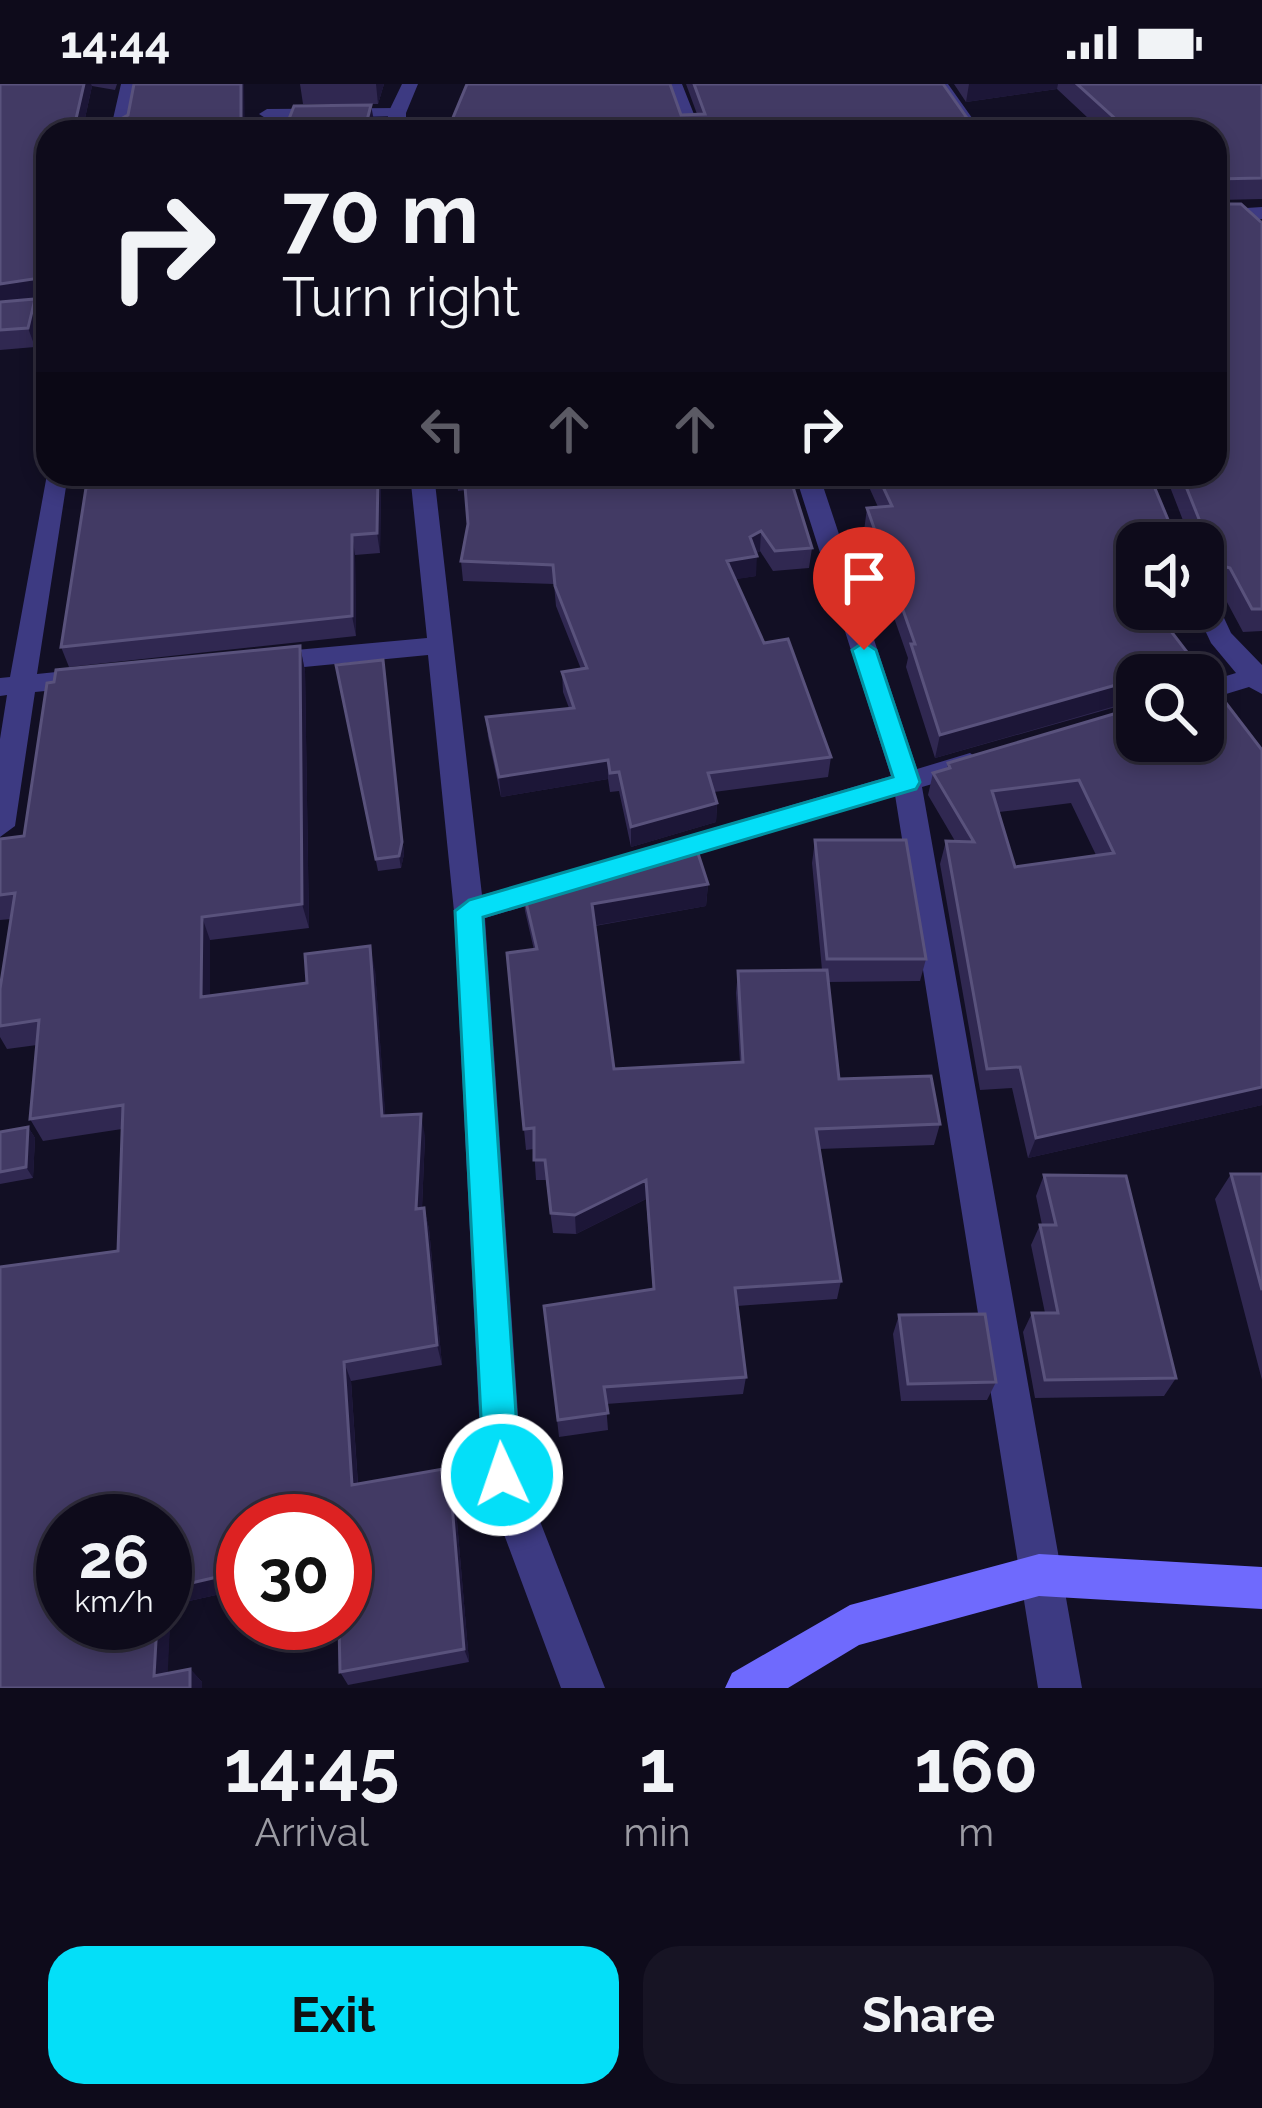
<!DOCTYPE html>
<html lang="en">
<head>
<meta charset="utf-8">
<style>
  :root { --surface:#0e0b1b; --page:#171424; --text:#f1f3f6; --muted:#9b9ba3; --line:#2e2b3a; --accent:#04dff8 }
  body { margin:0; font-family:Raleway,sans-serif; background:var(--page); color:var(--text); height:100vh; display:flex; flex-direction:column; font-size:45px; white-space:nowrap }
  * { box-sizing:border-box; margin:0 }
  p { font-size:39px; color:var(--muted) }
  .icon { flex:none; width:66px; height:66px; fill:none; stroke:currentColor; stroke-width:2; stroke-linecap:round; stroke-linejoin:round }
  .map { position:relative; height:1604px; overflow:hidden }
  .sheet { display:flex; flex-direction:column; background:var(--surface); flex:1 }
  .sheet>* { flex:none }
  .top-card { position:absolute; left:36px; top:36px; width:1191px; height:366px; border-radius:36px; box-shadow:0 6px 18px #0003,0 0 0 3px var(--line); background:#0e0b1b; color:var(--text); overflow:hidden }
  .buttons { position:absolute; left:1116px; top:438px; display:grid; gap:24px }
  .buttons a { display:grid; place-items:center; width:108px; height:108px; border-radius:24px; background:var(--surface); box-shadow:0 6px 18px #0003,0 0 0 3px var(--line); font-size:60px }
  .speed { position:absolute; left:36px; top:1410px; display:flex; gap:24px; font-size:60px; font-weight:700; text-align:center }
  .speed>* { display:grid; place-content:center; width:156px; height:156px; border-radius:50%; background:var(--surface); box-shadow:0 6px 18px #0003,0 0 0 3px var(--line); line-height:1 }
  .speed small { font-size:30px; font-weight:400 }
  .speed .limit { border:18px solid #d22; background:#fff; color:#111 }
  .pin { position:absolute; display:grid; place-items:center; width:102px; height:102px; color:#fff; margin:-123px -51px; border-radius:50% 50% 50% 0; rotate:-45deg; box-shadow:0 0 12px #0007 }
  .pin .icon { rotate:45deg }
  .me { position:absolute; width:132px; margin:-66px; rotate:357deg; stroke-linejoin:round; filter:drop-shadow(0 0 9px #0008) }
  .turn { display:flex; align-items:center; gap:42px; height:252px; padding:0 48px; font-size:54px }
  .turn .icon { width:156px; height:156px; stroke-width:2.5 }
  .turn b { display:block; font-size:84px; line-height:102px }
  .lanes { display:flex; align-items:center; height:114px; padding:0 48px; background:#0003; justify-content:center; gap:60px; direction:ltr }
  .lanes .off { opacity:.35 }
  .eta { display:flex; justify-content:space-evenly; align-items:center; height:204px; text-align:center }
  .eta b { font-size:72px; font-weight:700; line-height:84px }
  .primary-button { display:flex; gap:24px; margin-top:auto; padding:24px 48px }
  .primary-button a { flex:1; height:138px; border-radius:36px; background:var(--accent); color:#111; font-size:48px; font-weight:700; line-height:138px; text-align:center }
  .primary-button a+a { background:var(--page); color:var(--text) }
  .status { display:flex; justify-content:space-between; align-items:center; height:84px; padding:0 60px; background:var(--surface); direction:ltr }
  .status svg { height:33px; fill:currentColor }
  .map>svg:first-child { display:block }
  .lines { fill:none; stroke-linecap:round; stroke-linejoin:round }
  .service { fill:#3d3a82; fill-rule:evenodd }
  .minor { fill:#3d3a82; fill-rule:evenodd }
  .secondary { fill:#6f6afd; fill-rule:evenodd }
  .wall { fill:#302851; fill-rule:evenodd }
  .shaded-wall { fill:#1c1637 }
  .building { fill:#423a64; stroke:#59527c; stroke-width:3; fill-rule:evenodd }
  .route { fill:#04dff8; stroke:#0391a1; stroke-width:3 }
</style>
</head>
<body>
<div class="status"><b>14:44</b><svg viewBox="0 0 49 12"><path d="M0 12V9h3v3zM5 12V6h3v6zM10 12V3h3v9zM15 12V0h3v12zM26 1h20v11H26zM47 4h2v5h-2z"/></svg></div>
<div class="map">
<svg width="1262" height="1604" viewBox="0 0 1262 1604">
  <rect width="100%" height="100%" fill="#120f24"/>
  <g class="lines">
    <path class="service" d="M397,24l5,2v6l-135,3 -8,-5 8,-5z"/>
    <path class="minor" d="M121,0h16l-9,48h-18z
      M402,0h16l-12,29v19h-18v-19z
      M666,0h16l19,48h-18z
      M932,0h16l34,48h-18z
      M1262,123v12l-47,3v-12z
      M48,217v12l-48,4v-12z
      M48,385v5h20l-31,200 58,-6 13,9 -13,9 -60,6 -20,134 -15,11v-98l7,-44 -7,1v-18l10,-1z
      M410,390h24l48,421 79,-22 11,3 4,8 -4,8 -87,26 37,557 83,213h-44l-79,-213 -28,-564 -26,-256 -165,16 -13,-9 13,-9 164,-15z
      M795,390h24l98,295 53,-16 14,10 -4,7 -58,17 160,901h-44l-143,-893 -236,71 -15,-11 5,-8 242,-71z
      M1203,506l9,2 19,41 31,32v29l-13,-7 -46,14v-18l33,-10 -25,-30 -16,-34h8z"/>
    <path class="secondary" d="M1039,1470l223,13v42l-223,-13 -180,49 -71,43h-63l7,-15 118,-68z"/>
  </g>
  <path class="wall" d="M0,0h117l-2,6 -23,-4 -10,46h-34v154l-2,11 -20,3 15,18 -6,29 -35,3z
    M300,0h84l-6,20h-75z
    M686,0h257l24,34 -2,14h-518l250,-18z
    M954,0h308v115l-43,1 -1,4h23l21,19v408l-19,1 -22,-41 -17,-5 -1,1v-44h-66v66h17l108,141v355l-234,53 -16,-70 -32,2 -40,-226 6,-23h9l-27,-46 5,-22 14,-4 1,-6 189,-56v34h66v-66h-66v26l-202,57 -29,-91 2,-9 -44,-127 3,-23 11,-1 -9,-20 2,-13h278l20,48 15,1 -19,-49h50v-342h-112l-46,-43 -91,13zM1071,719l25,52 -81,12 -16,-55z
    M456,390h285l71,74 -3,20 -36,3 -13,-20 -4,2v23l-21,3 29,64 67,114 -3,20 -114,15 3,11 -1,19 -85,25 -12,-56 -9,1 -2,-13 -107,18 -13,-60 -2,-20 83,-9 -6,-16 -1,-20 19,-3 -25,-63 -2,-22 -91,-3 -2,-20 7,-37 -2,-34 -8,1z
    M381,395l-1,74 -25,2 1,81 -287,31 -8,-20 56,-162z
    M300,562l5,25 4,257 -99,12v56l97,-13 68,-13 10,145 40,21 -3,72h2l5,21 13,136 -91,16 7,103 96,2 15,176 -121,23 -8,-13 5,-151h-102v68l-72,16 -4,68 23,-4 12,13 -202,6 118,-437 4,-122 -79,12 -13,-22 7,-74 -30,4 -7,-12v-48l11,-70 -11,1v-81l24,-3z
    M336,581l49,7 19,182 -3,14 -23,3z
    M815,756l111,119 -6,22 -92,1 11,97 101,45 -6,21 -115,4 22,132 -4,18 -100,7 9,71 -3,17 -137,10 2,26 -49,7 -15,-131 109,-17 -7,-90 -70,35 -23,-1 -7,-53h-10l-2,-31 -8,1 -19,-197 27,-3 -9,-39 -2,-22 185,-5 -2,22 -111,20 19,143 126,-7 -4,-69 2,-22 84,-1 -10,-107z
    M28,1043l7,11 -2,40 -33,6v-52z
    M1231,1090h31v206l-47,-181z
    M1044,1091l132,203 -12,18 -129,2 -12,-66 9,-19h13l-14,-68 9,-20h2l-6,-29z
    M899,1231l97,67 -9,18 -86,1 -8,-67z"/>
  <path class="shaded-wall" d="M84,0h7l1,2 -10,46h-9z
    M241,0h3l1,48h-4z
    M376,0h8l-6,20z
    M969,0h89l-1,5 -91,13z
    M371,21l3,16 -4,11h-6z
    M48,157v45l-2,11 -46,7v-20z
    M35,215l6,19 -6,29 -7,-19z
    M378,390h2l1,5 -1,74 -3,-20z
    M761,447l-1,20 -11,5 1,-19z
    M352,451l3,20 1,81 -4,-20z
    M757,472l-1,20 -30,5 1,-20z
    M300,562l5,25 4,257 -7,-24z
    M385,588l19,182 -3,14 -2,-12z
    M1137,595l-1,21 -201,58 5,-23z
    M608,676v19l-107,18 -2,-20z
    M717,719l-1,19 -85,25v-20z
    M708,800l-2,22 -114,20v-22z
    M202,833l8,23v81l-9,-24z
    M370,862l5,24 12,168 -5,-22z
    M1262,1003v18l-234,53 8,-20z
    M421,1030l4,22 -4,94 -5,-21z
    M28,1043l7,11 -2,40 -7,-11z
    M646,1096v19l-70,35 -1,-19z
    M424,1124l5,21 13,136 -5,-20z
    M344,1278l7,19 8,121 -7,-17z
    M449,1384l5,18 15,176 -5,-13z
    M243,1487v18l-72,16 -4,83 -13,-12 3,-53h8v-34z
    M190,1585l12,13v6h-12z"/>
  <path class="building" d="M0,0h84l-11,48h-25v109l-8,37 -40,6z
    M134,0h107v48h-121l1,-13 7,-4z
    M467,0h203l11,31 24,-1 -11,-30h249l24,34 -39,3 -4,11h-477z
    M1077,0h185v94l-47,1v-47h-85z
    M371,21l-7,27h-80l10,-26z
    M1215,97l4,4 -1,19h23l21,19v386h-10l-22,-41 -18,-5 -5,7h-4v-27h-66v33h-8l8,11v22h17l108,141v337l-226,51 -16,-71 -33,2 -41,-228 28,1 -41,-69 17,-5 -2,-5 189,-56v34h66v-66h-66v4l-197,56 -29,-91h4l-48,-136 25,-2 -15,-32h272l20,48 32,2 -20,-50h34zM1079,696l35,73 -99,14 -23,-76z
    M35,215l-7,29 -28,2v-28z
    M118,390h260l-1,59 -25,2v81l-291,31 25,-159 31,-3z
    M464,390h277l1,3 47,-3 23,74 -37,3 -14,-20 -11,6 7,19 -30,5 37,82 24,-4 43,118 -123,16 9,30 -86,24 -12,-55 -9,1 -2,-13 -109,17 -13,-60 88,-9 -12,-36 25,-4 -32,-82 -2,-21 -92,-4 7,-37z
    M300,562l2,258 -100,13 -1,80 106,-14 -2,-29 65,-8 12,170 39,-2 -5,95 8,-1 13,137 -93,17 8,123 97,-17 15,181 -124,23 -1,-49h6v-102h-102v50l-78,18v-68h-102v102h94l-3,53 36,-7v19h-190v-421l118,-16 5,-146 -93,14 9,-99 -39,6v-37l15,-96 -15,2v-56l24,-3 23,-153 7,-1 2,-12z
    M383,576l19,182 -3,14 -23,3 -40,-194z
    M693,754l15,46 -116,20 22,165 129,-7 -5,-91 89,-1 12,109 92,-3 9,48 -124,5 25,152 -106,7 11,89 -142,10 4,26 -50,7 -14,-114 110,-17 -8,-109 -71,35 -24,-2 -6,-53h-11v-32l-10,1 -17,-176 30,-4 -14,-60z
    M815,756h91l20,119h-99z
    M28,1043l-2,40 -26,5v-40z
    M1231,1090h31v116z
    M1044,1091l82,1 50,202 -131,2 -13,-67h26l-18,-88h16z
    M985,1230l11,68 -88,2 -9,-69z"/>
  <path class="route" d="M864,558l12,8 44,132 -4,7 -433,128 37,558 -5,13 -13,5 -13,-5 -5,-13 -29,-564 14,-11 424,-123 -41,-127z"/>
</svg>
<div class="buttons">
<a><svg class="icon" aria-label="sound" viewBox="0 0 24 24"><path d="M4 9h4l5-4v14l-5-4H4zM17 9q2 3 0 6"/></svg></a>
<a><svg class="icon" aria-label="search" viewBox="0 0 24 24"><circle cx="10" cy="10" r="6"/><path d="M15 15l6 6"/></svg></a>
</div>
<div class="speed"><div>26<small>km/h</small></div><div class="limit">30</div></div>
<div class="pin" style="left:864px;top:566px;background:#d93025"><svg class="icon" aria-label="arrive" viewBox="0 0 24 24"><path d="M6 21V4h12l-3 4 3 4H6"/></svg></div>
<svg class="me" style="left:502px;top:1391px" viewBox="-20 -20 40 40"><circle r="17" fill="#04dff8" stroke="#fff" stroke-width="3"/><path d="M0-11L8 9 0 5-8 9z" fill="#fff"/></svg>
<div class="top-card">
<div class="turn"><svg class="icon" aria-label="right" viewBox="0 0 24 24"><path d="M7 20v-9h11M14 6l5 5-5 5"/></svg><div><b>70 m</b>Turn right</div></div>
<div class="lanes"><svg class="icon off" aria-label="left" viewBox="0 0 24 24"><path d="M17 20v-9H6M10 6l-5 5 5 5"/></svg><svg class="icon off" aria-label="ahead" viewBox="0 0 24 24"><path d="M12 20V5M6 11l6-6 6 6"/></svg><svg class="icon off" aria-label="ahead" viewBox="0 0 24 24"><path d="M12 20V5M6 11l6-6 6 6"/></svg><svg class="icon" aria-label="right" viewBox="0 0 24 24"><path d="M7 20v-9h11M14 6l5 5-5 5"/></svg></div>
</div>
</div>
<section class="sheet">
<div class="eta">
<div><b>14:45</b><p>Arrival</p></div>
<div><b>1</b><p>min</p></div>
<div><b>160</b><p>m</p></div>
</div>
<div class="primary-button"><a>Exit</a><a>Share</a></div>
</section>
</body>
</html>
